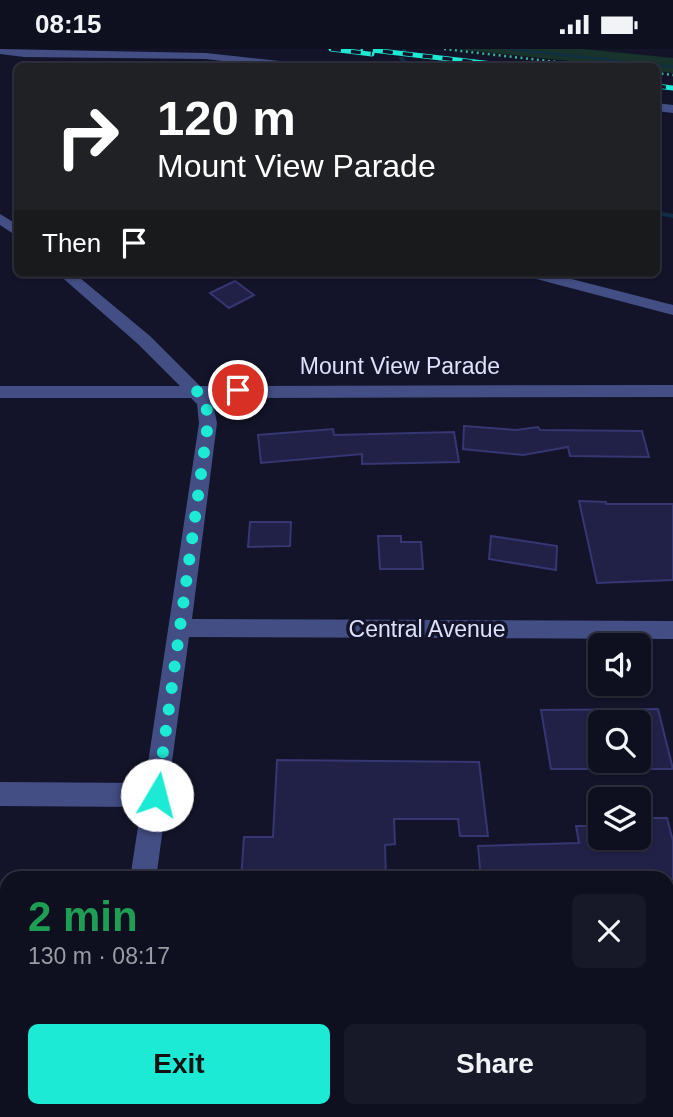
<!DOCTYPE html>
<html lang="en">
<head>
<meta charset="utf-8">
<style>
  :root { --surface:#0e0f1f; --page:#171828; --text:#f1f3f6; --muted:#9b9ca4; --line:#2e2f3d; --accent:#1cead4 }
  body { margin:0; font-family:Arial,sans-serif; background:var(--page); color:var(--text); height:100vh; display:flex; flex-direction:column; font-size:26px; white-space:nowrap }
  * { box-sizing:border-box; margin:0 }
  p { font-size:23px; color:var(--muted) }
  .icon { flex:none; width:38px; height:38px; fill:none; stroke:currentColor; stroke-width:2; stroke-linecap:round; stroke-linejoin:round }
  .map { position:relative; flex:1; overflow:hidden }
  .panel { position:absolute; left:0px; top:822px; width:674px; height:247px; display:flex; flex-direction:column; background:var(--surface); border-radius:21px 21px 0 0; box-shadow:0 2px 5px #0004,0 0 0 2px var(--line) }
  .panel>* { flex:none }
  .guide { position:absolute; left:14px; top:14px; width:646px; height:214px; border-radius:10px; box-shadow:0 2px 5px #0004,0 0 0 2px var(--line); background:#202124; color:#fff; overflow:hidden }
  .controls { position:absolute; left:588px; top:584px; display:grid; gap:14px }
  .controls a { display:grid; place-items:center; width:63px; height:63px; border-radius:10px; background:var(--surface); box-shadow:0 2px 5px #0004,0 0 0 2px var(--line); font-size:35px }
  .pin { position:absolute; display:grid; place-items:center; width:60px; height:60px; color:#fff; margin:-30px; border:4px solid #fff; border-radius:50%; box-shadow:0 2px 7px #0007 }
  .me { position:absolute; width:77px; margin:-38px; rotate:8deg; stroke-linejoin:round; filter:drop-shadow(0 0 5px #0008) }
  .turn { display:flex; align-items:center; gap:24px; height:147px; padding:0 28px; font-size:32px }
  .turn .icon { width:91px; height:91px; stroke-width:2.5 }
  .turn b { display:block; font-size:49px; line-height:60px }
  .then { display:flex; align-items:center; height:66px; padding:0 28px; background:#0003; gap:14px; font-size:26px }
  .round { display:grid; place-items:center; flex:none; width:74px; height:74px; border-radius:10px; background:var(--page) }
  .overview { display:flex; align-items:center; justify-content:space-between; height:119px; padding:0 28px }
  h1 { font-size:42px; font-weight:800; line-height:52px; color:#1e9e55 }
  .button { display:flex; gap:14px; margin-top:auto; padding:14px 28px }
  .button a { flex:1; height:80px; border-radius:10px; background:var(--accent); color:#111; font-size:28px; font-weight:800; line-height:80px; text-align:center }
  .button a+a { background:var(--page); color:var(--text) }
  .status { display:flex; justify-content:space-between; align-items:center; height:49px; padding:0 35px; background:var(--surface); direction:ltr }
  .status svg { height:19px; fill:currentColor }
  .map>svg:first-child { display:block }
  .green { fill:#17332c }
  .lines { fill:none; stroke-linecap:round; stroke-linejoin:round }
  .stream { fill:#102f45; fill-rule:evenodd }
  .building { fill:#212148; stroke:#353672; stroke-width:2; fill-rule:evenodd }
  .path { stroke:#3cb292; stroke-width:2.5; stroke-dasharray:2 3.5; stroke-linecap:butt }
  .minor { fill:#434e84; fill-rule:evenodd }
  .rail-casing { stroke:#1cead4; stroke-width:5 }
  .rail { stroke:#131429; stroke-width:3.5; stroke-dasharray:10; stroke-linecap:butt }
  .route { stroke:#1cead4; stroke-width:12; stroke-dasharray:0 21.6 }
  .labels { text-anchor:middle; stroke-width:7; stroke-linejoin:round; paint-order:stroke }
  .street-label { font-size:23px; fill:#dee1fc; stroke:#131429 }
</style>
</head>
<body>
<div class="status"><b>08:15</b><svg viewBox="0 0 49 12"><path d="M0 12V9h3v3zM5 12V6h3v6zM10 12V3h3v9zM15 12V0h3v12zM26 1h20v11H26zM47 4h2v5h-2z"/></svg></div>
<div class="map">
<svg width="673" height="1068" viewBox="0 0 673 1068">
  <rect width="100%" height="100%" fill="#131429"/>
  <path class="green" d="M456,0h127l90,9v15l-17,-2v-4l-39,-1z"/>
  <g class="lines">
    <path class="stream" d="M402,0h4l-1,4h-4z
      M505,0h15l153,17v2l-166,-18z
      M399,8h4l9,10h-5l-8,-8z
      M656,162l17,3v4l-17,-3z"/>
  </g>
  <path class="building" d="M235,232l19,14 -25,13 -19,-15z
    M464,377l52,4 22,-3 2,3 102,1 7,26 -79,-1 -2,-9 -45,8 -60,-6z
    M333,380l1,6 120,-3 5,30 -97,2v-10l-101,9 -3,-28z
    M579,452l27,1v2h67v76l-76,3z
    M250,473h41l-1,24 -42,1z
    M378,487h23v6h20l2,27h-43z
    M491,487l66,10 -1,24 -67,-11z
    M658,660l15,60h-122l-10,-59zM600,674h39v38h-39z
    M277,711l202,2 9,74h-28l-2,-17h-64l1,25 -10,1 1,34h-145l3,-42h29z
    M639,769h28l6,23v38h-192l-3,-33 101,-3 -3,-17h24v12h39z"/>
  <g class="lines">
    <path class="path" d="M444,0l156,18
      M656,24l17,2"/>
    <path class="minor" d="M0,0l206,4 74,8 6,3 -14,3 -66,-8 -182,-2 -24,-3z
      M656,54l17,2v8l-17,-2z
      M0,165l18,11v12l-18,-12z
      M57,224h17l76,63 50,50 473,-1v12l-461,1 5,25 -25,196 481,2v18l-484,-2 -33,242h-26l11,-72 -141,-1v-24l145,1 54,-360 -2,-19 -6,-6h-191v-12h180l-42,-42z
      M522,224h26l125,32v10l-148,-39z
      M89,1062h30l1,6h-32z"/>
    <g class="rail-casing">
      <path id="rail" d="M331,0l41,5
        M363,0l155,18
        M656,37l17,2"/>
    </g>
    <use href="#rail" class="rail"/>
  </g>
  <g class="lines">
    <path class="route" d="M157,746l51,-372 -2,-21 -10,-12h42"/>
  </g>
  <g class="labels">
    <g class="street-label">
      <text x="400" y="325">Mount View Parade</text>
      <text x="427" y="588">Central Avenue</text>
    </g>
  </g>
</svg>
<div class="controls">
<a><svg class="icon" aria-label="sound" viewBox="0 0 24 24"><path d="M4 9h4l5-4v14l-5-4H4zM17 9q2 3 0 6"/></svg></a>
<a><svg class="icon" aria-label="search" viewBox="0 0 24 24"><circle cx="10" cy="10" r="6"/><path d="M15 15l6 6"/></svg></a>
<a><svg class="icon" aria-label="layers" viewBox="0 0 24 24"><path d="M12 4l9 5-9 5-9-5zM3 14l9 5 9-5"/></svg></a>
</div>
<div class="pin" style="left:238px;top:341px;background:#d93025"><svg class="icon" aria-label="arrive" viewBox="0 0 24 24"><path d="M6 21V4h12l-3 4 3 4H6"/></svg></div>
<svg class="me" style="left:157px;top:746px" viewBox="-20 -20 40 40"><circle r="19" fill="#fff"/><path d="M0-13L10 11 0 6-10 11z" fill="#1cead4"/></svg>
<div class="guide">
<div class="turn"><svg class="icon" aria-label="right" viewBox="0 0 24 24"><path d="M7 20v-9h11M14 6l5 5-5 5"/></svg><div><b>120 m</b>Mount View Parade</div></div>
<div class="then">Then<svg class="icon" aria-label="arrive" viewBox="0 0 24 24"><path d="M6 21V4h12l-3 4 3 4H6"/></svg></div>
</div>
<section class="panel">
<div class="overview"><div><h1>2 min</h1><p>130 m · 08:17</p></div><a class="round"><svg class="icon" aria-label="close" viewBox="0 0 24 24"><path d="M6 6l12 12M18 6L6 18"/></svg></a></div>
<div class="button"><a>Exit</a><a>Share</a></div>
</section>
</div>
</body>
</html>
